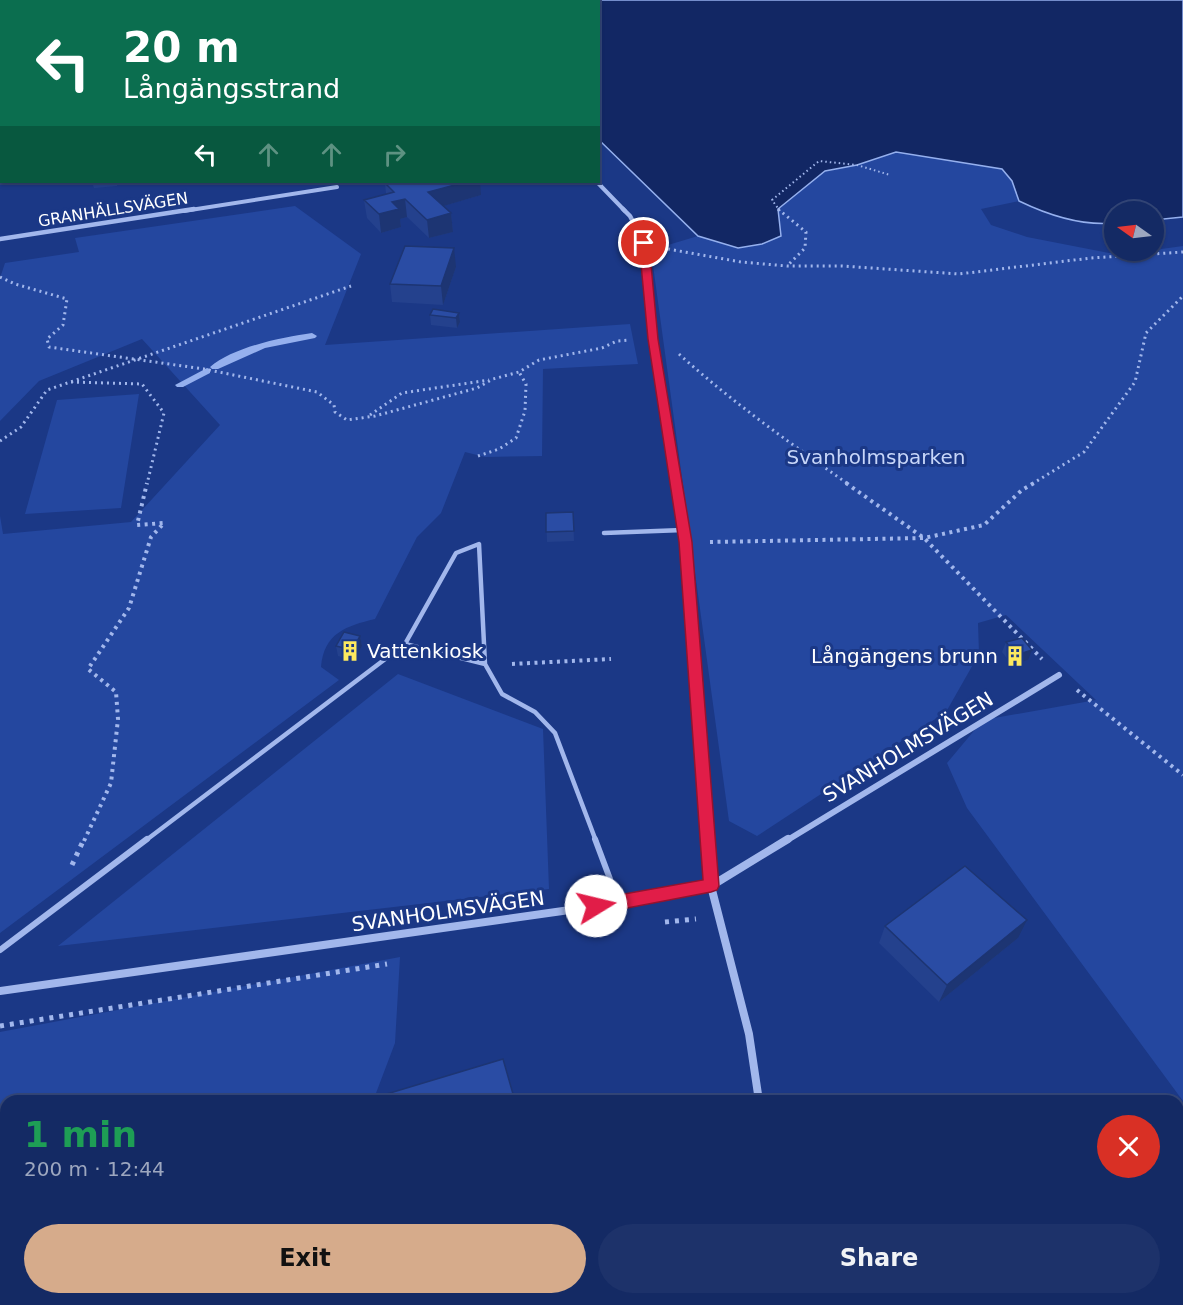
<!DOCTYPE html>
<html lang="en">
<head>
<meta charset="utf-8">
<style>
  :root { --surface:#142a64; --page:#1d326a; --text:#f1f3f6; --muted:#9da7bf; --line:#334678; --accent:#d6ab8b }
  body { margin:0; font-family:"DejaVu Sans",sans-serif; background:var(--page); color:var(--text); height:100vh; display:flex; flex-direction:column; font-size:22px; white-space:nowrap }
  * { box-sizing:border-box; margin:0 }
  p { font-size:20px; color:var(--muted) }
  .icon { flex:none; width:33px; height:33px; fill:none; stroke:currentColor; stroke-width:2; stroke-linecap:round; stroke-linejoin:round }
  .map { position:relative; flex:1; overflow:hidden }
  .details { position:absolute; left:0px; top:1095px; width:1184px; height:210px; display:flex; flex-direction:column; background:var(--surface); border-radius:18px 18px 0 0; box-shadow:0 2px 4px #0004,0 0 0 2px var(--line) }
  .details>* { flex:none }
  .hud { position:absolute; left:0px; top:0px; width:600px; height:183px; box-shadow:0 2px 4px #0004,0 0 0 2px var(--line); background:#0b6e4f; color:#fff; overflow:hidden }
  .needle { width:39px; rotate:284deg }
  .controls { position:absolute; left:1104px; top:201px; display:grid; gap:12px }
  .controls a { display:grid; place-items:center; width:60px; height:60px; border-radius:50%; background:var(--surface); box-shadow:0 2px 4px #0004,0 0 0 2px var(--line); font-size:30px }
  .pin { position:absolute; display:grid; place-items:center; width:51px; height:51px; color:#fff; margin:-26px; border:3px solid #fff; border-radius:50%; box-shadow:0 2px 6px #0007 }
  .me { position:absolute; width:66px; margin:-33px; rotate:81deg; stroke-linejoin:round; filter:drop-shadow(0 0 4px #0008) }
  .turn { display:flex; align-items:center; gap:21px; height:126px; padding:0 24px; font-size:27px }
  .turn .icon { width:78px; height:78px; stroke-width:2.5 }
  .turn b { display:block; font-size:42px; line-height:51px }
  .lanes { display:flex; align-items:center; height:57px; padding:0 24px; background:#0003; justify-content:center; gap:30px; direction:ltr }
  .lanes .off { opacity:.35 }
  .round { display:grid; place-items:center; flex:none; width:63px; height:63px; border-radius:32px; background:var(--page) }
  .headline { display:flex; align-items:center; justify-content:space-between; height:102px; padding:0 24px }
  h1 { font-size:36px; font-weight:700; line-height:45px; color:#1e9e55 }
  .action { display:flex; gap:12px; margin-top:auto; padding:12px 24px }
  .action a { flex:1; height:69px; border-radius:36px; background:var(--accent); color:#111; font-size:24px; font-weight:700; line-height:69px; text-align:center }
  .action a+a { background:var(--page); color:var(--text) }
  .map>svg:first-child { display:block }
  .green { fill:#24479f }
  .water { fill:#122764; stroke:#95b0ee; stroke-width:1.5 }
  .lines { fill:none; stroke-linecap:round; stroke-linejoin:round }
  .stream { fill:#95b0ee; fill-rule:evenodd }
  .path-far3 { stroke:#a2b7ec; stroke-width:2; stroke-dasharray:1.5 3; stroke-linecap:butt }
  .path-far2 { stroke:#a2b7ec; stroke-width:3; stroke-dasharray:2 4; stroke-linecap:butt }
  .path-far1 { stroke:#a2b7ec; stroke-width:4; stroke-dasharray:3 4.5; stroke-linecap:butt }
  .path { stroke:#a2b7ec; stroke-width:5; stroke-dasharray:4 6; stroke-linecap:butt }
  .lane-far1 { stroke:#a2b7ec; stroke-width:4.5 }
  .lane { stroke:#a2b7ec; stroke-width:6 }
  .street-far3 { stroke:#a2b7ec; stroke-width:4 }
  .street-far2 { stroke:#a2b7ec; stroke-width:4.5 }
  .street-far1 { stroke:#a2b7ec; stroke-width:6 }
  .street { stroke:#a2b7ec; stroke-width:8 }
  .wall { fill:#24418d }
  .shaded-wall { fill:#1d3573 }
  .building { fill:#2a4ca4; stroke:#1d3573; stroke-width:1.5 }
  .route { fill:#e11d48; stroke:#92132f; stroke-width:1.5 }
  .labels { text-anchor:middle; stroke-width:6; stroke-linejoin:round; paint-order:stroke }
  .far-street-label { font-size:16px; fill:#fff; stroke:#1b3886 }
  .park-label { font-size:20px; fill:#c7d6f9; stroke:#1b3886 }
  .poi-label { font-size:20px; fill:#fff; stroke:#1b3886; text-anchor:start }
  .street-label { font-size:20px; fill:#fff; stroke:#1b3886 }
</style>
</head>
<body>
<div class="map">
<svg width="1183" height="1305" viewBox="0 0 1183 1305">
  <rect width="100%" height="100%" fill="#1b3886"/>
  <path class="green" d="M896,152l106,17 10,12 7,20 -38,8 10,16 36,12 82,16 45,-3 29,-4v855l-216,-293 -20,-45 36,-43 113,-20 -90,-85 -28,8 1,31 -33,58 -189,124 -28,-15 -77,-563 16,-13 30,-9 40,12 43,-11 -3,-28 47,-38 32,-6z
    M295,206l66,48 -36,91 305,-21 8,40 -95,5 -1,87 -57,1 -20,-5 -24,61 -24,24 -42,82c-29,7 -51,14 -54,48l18,13 -339,253v-417l3,18 128,-12 89,-97 -78,-86 -103,42 -39,40v-143l5,-15 74,-11 -4,-14z
    M139,394l-18,114 -96,6 32,-114z
    M398,674l145,55 6,160 -491,57z
    M400,957l-5,86 -22,58h-367v198h276l-3,6h-279v-273z"/>
  <path class="water" d="M0,0h1183v217l-29,3v-8h-40v11c-32,3 -66,-8 -95,-22l-7,-20 -10,-12 -106,-17 -39,13 -32,6 -47,38 3,27 -19,8 -24,4 -40,-12 -99,-96 -1,-138h-596l-2,35z"/>
  <g class="lines">
    <path class="stream" d="M312,333l5,3 -2,2 -50,10 -47,21h-6l-2,-2c23,-20 73,-30 102,-34z
      M207,368l3,1v4l-27,14h-6l-2,-2z"/>
    <path class="path-far3" d="M780,211l-8,-11 47,-39 38,4 33,10"/>
    <path class="path-far2" d="M778,209l28,23 -1,16 -17,17
      M668,249l73,13 46,4h55l117,8 132,-16 92,-6
      M0,277l15,7 52,15 -4,26 -16,14 2,8 155,22 113,23 17,13 1,7 12,8 28,-4 102,-28 16,-9 26,-7 20,-12 63,-12 15,-7 12,-1
      M679,354c53,48 111,89 169,130
      M71,382l71,2 22,29 -17,71
      M370,415l32,-22 87,-13
      M0,441l21,-14 26,-37 304,-104
      M478,456l21,-7 17,-11 9,-27 1,-27 -7,-12
      M1032,484l52,-32 51,-70 11,-49 37,-37"/>
    <path class="path-far1" d="M846,483l78,55 118,121
      M710,542l214,-4 60,-13 38,-35 12,-7
      M512,664l99,-5
      M1077,690l106,85
      M84,841l27,-58 7,-64 -2,-27 -28,-23 41,-61 22,-71 13,-14 -27,2 10,-42"/>
    <path class="path" d="M72,865l12,-26
      M665,922l31,-3
      M0,1026l387,-62"/>
    <path class="lane-far1" d="M604,533l79,-3
      M405,644l80,20
      M145,841l260,-197 51,-91 23,-9 6,120 17,30 33,18 20,21 41,108"/>
    <path class="lane" d="M595,839l24,64
      M0,950l147,-111"/>
    <path class="street-far3" d="M597,182l28,29
      M184,211l153,-24"/>
    <path class="street-far2" d="M623,209l7,7 14,27 9,96 24,145
      M0,239l194,-30"/>
    <path class="street-far1" d="M676,483l10,59 22,299
      M786,841l273,-166"/>
    <path class="street" d="M708,839l3,47 38,148 10,67
      M0,991l619,-88 92,-17 77,-47
      M792,1299l1,6"/>
  </g>
  <path class="wall" d="M92,182h26l-1,4 -23,2z
    M385,183l96,12 -38,11 8,7 2,19 -24,6 -22,-21 -7,2 1,8 -20,6 -14,-15 -3,-18 22,-6z
    M456,267l-13,38 -51,-3 -2,-18z
    M459,313l1,9 -3,6 -26,-3 -1,-10z
    M573,512l1,29 -27,1 -1,-29z
    M360,636l2,10 -8,14 -16,-4 -2,-10z
    M1006,642l22,18 -16,5 -10,-13z
    M885,926l133,12 -79,64 -60,-59z
    M899,1299h172l1,6h-172z"/>
  <path class="shaded-wall" d="M466,182h14l1,13 -51,15 -2,-18z
    M405,199l2,18 -7,2 1,8 -20,6 -2,-19 13,-12z
    M451,213l2,19 -24,6 -2,-18z
    M454,248l2,19 -13,38 -2,-19z
    M459,313l1,9 -3,6 -1,-10z
    M360,636l2,10 -8,14 -2,-10z
    M1032,650l-4,10 -16,5 4,-10z
    M1027,920l-9,18 -79,64 8,-17z"/>
  <path class="building" d="M391,182h75l-38,10 23,21 -24,7 -22,-21 -13,3 7,7 -20,5 -15,-14 30,-8 -9,-9z
    M405,246l49,2 -13,38 -51,-2z
    M433,309l26,4 -3,5 -26,-3z
    M573,512l1,19 -28,1v-19z
    M344,632l16,4 -8,14 -16,-4z
    M1022,638l10,12 -16,5 -10,-13z
    M965,866l62,54 -80,65 -62,-59z
    M503,1059l12,42h-134l-1,-5z
    M914,1299h157l1,6h-157z"/>
  <path class="route" d="M644,240l5,3 9,96 34,203 27,344 -2,4 -6,2 -115,22 -5,-3 -3,-5 3,-5 5,-2 107,-19 -24,-338 -31,-203 -9,-96z"/>
  <defs>
    <g id="building-bare" transform="scale(1.62)"><path d="M-4-6H4V6H1V3H-1V6H-4ZM-2.5-4.3h1.7v1.8h-1.7ZM.8-4.3h1.7v1.8H.8ZM-2.5-1h1.7V.8h-1.7ZM.8-1h1.7V.8H.8Z" fill="#fde95f" stroke="#1b3886" stroke-width="2.5" paint-order="stroke"/></g>
  </defs>
  <g fill-rule="evenodd">
    <use href="#building-bare" x="350" y="651"/>
    <use href="#building-bare" x="1015" y="656"/>
  </g>
  <g class="labels">
    <g class="far-street-label">
      <text transform="translate(113 209) rotate(-9)" y="6">GRANHÄLLSVÄGEN</text>
    </g>
    <g class="park-label">
      <text x="876" y="464">Svanholmsparken</text>
    </g>
    <g class="poi-label">
      <text x="367" y="658">Vattenkiosk</text>
      <text x="998" y="663" text-anchor="end">Långängens brunn</text>
    </g>
    <g class="street-label">
      <text transform="translate(908 747) rotate(-31)" y="7">SVANHOLMSVÄGEN</text>
      <text transform="translate(448 911) rotate(-8)" y="7">SVANHOLMSVÄGEN</text>
    </g>
  </g>
</svg>
<div class="controls">
<a><svg class="needle" viewBox="-14 -14 28 28"><path d="M0-13l5 13h-10z" fill="#e53935"/><path d="M0 13l5-13h-10z" fill="#9da7bf"/></svg></a>
</div>
<div class="pin" style="left:644px;top:243px;background:#d93025"><svg class="icon" aria-label="arrive" viewBox="0 0 24 24"><path d="M6 21V4h12l-3 4 3 4H6"/></svg></div>
<svg class="me" style="left:596px;top:906px" viewBox="-20 -20 40 40"><circle r="19" fill="#fff"/><path d="M0-13L10 11 0 6-10 11z" fill="#e11d48"/></svg>
<div class="hud">
<div class="turn"><svg class="icon" aria-label="left" viewBox="0 0 24 24"><path d="M17 20v-9H6M10 6l-5 5 5 5"/></svg><div><b>20 m</b>Långängsstrand</div></div>
<div class="lanes"><svg class="icon" aria-label="left" viewBox="0 0 24 24"><path d="M17 20v-9H6M10 6l-5 5 5 5"/></svg><svg class="icon off" aria-label="ahead" viewBox="0 0 24 24"><path d="M12 20V5M6 11l6-6 6 6"/></svg><svg class="icon off" aria-label="ahead" viewBox="0 0 24 24"><path d="M12 20V5M6 11l6-6 6 6"/></svg><svg class="icon off" aria-label="right" viewBox="0 0 24 24"><path d="M7 20v-9h11M14 6l5 5-5 5"/></svg></div>
</div>
<section class="details">
<div class="headline"><div><h1>1 min</h1><p>200 m · 12:44</p></div><a class="round" style="background:#d93025;color:#fff"><svg class="icon" aria-label="close" viewBox="0 0 24 24"><path d="M6 6l12 12M18 6L6 18"/></svg></a></div>
<div class="action"><a>Exit</a><a>Share</a></div>
</section>
</div>
</body>
</html>
